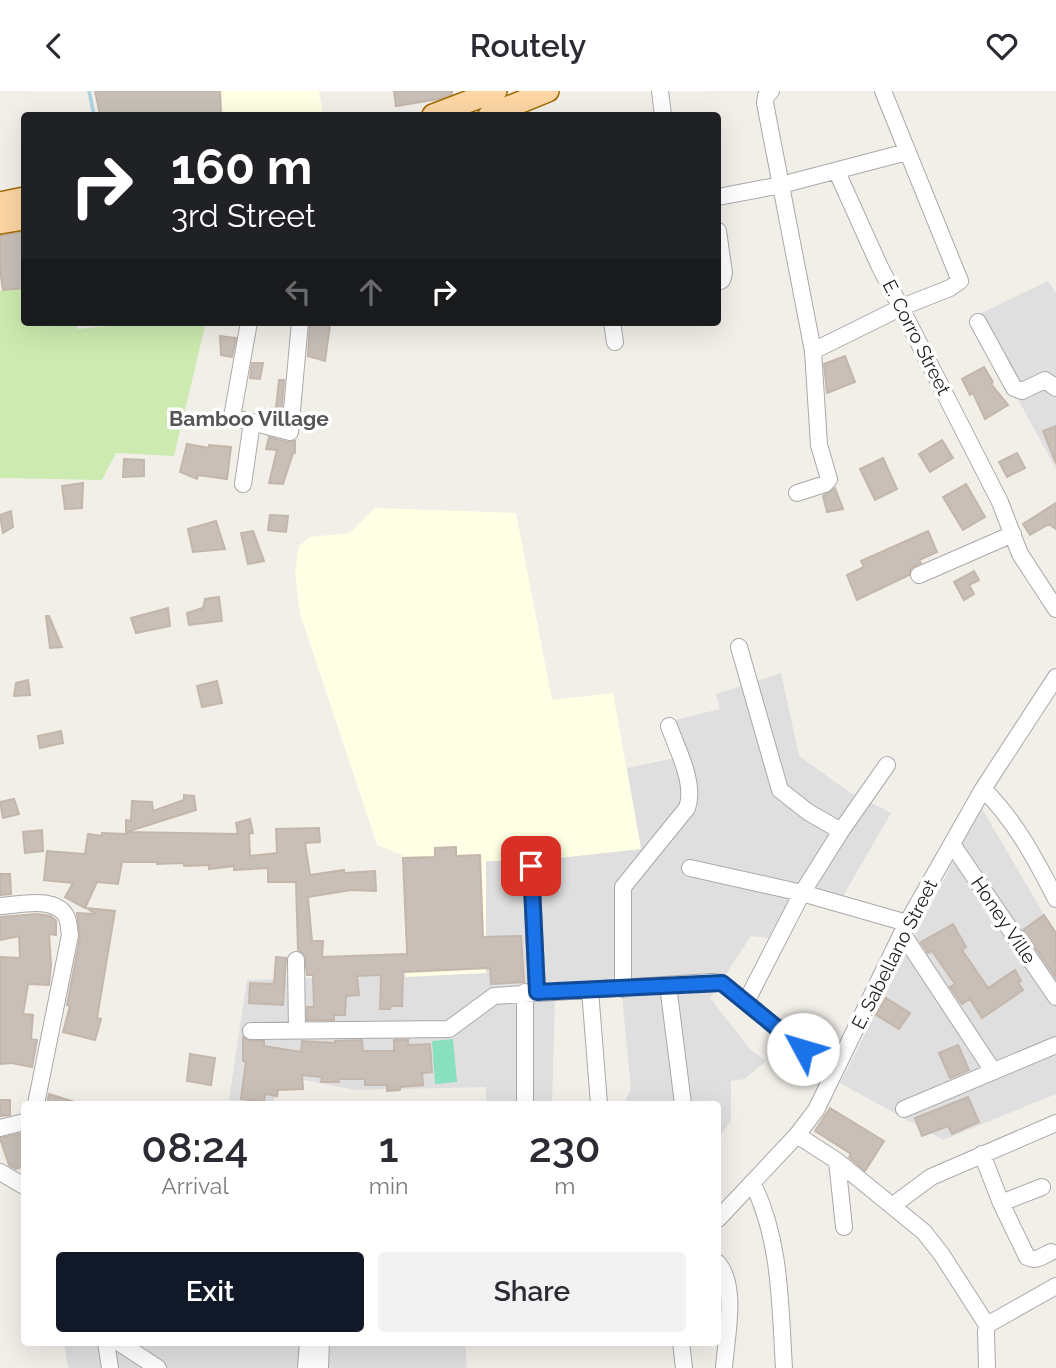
<!DOCTYPE html>
<html lang="en">
<head>
<meta charset="utf-8">
<style>
  :root { --surface:#fff; --page:#f2f2f3; --text:#2b2b33; --muted:#7c7c81; --accent:#111827 }
  body { margin:0; font-family:Raleway,sans-serif; background:var(--page); color:var(--text); height:100vh; display:flex; flex-direction:column; font-size:26px; white-space:nowrap }
  * { box-sizing:border-box; margin:0 }
  p { font-size:23px; color:var(--muted) }
  .icon { flex:none; width:38px; height:38px; fill:none; stroke:currentColor; stroke-width:2; stroke-linecap:round; stroke-linejoin:round }
  .map { position:relative; flex:1; overflow:hidden }
  .drawer { position:absolute; left:21px; top:1010px; width:700px; height:245px; display:flex; flex-direction:column; background:var(--surface); border-radius:7px; box-shadow:0 7px 28px #0002 }
  .drawer>* { flex:none }
  .hud { position:absolute; left:21px; top:21px; width:700px; height:214px; border-radius:7px; box-shadow:0 7px 28px #0002; background:#202124; color:#fff; overflow:hidden }
  .pin { position:absolute; display:grid; place-items:center; width:60px; height:60px; color:#fff; margin:-30px; border-radius:14px; box-shadow:0 4px 10px #0006 }
  .me { position:absolute; width:77px; margin:-38px; rotate:309deg; stroke-linejoin:round; filter:drop-shadow(0 0 5px #0008) }
  .turn { display:flex; align-items:center; gap:24px; height:147px; padding:0 35px; font-size:32px }
  .turn .icon { width:91px; height:91px; stroke-width:2.5 }
  .turn b { display:block; font-size:49px; line-height:60px }
  .lanes { display:flex; align-items:center; height:66px; padding:0 35px; background:#0003; justify-content:center; gap:35px; direction:ltr }
  .lanes .off { opacity:.35 }
  .eta { display:flex; justify-content:space-evenly; align-items:center; height:119px; text-align:center }
  .eta b { font-size:42px; font-weight:600; line-height:49px }
  .cta { display:flex; gap:14px; margin-top:auto; padding:14px 35px }
  .cta a { flex:1; height:80px; border-radius:7px; background:var(--accent); color:#fff; font-size:28px; font-weight:600; line-height:80px; text-align:center }
  .cta a+a { background:var(--page); color:var(--text) }
  header { display:flex; justify-content:space-between; align-items:center; height:91px; padding:0 35px; background:var(--surface); font-size:32px; font-weight:600 }
  .map>svg:first-child { display:block }
  .residential { fill:#e0dfdf }
  .education { fill:#ffffe5 }
  .grass { fill:#cdebb0 }
  .pitch { fill:#88e0be }
  .lines { fill:none; stroke-linecap:round; stroke-linejoin:round }
  .stream { stroke:#aad3df; stroke-width:3.5 }
  .building { fill:#c7bfb8; stroke:#c4b6ab; stroke-width:2 }
  .minor-casing { stroke:#a9a9a9; stroke-width:18 }
  .major-casing { stroke:#a06b00; stroke-width:24 }
  .minor { stroke:#fff; stroke-width:16 }
  .major { stroke:#fcd6a4; stroke-width:21 }
  .route-casing { stroke:#114b97; stroke-width:18 }
  .route { stroke:#1a73e8; stroke-width:12 }
  .labels { text-anchor:middle; stroke-width:7; stroke-linejoin:round; paint-order:stroke }
  .street-label { font-size:19px; fill:#222; stroke:#fff }
  .neighbourhood-label { font-size:21px; font-weight:bold; fill:#555; stroke:#fff }
</style>
</head>
<body>
<header><svg class="icon" aria-label="back" viewBox="0 0 24 24"><path d="M15 5l-7 7 7 7"/></svg>Routely<svg class="icon" aria-label="heart" viewBox="0 0 24 24"><path d="M12 20l-8-8c-3-5 5-10 8-4 3-6 11-1 8 4z"/></svg></header>
<div class="map">
<svg width="1056" height="1277" viewBox="0 0 1056 1277">
  <rect width="100%" height="100%" fill="#f2efe9"/>
  <path class="residential" d="M1048,190l8,12v176l-83,-152z
    M781,582l18,83 50,36 42,21 -56,97 -30,-9 -21,39 -33,-4 -41,62 40,51 16,12 -21,18 -14,2v40l-13,18v-35h-92v-5l5,-10 -9,-93 -67,3 -3,105h-66v-17l-131,3 -71,-14 -12,28 -43,-4 18,-120 238,-7 1,-112 45,-1 110,-11 -14,-81 48,-10 -8,-36 53,-13 -4,-15z
    M981,716l75,128v159l-113,46 -103,-57z
    M64,1251h401l2,26h-399z"/>
  <path class="education" d="M221,0h98l4,24h-100z
    M375,417l141,5 36,187 61,-7 28,156 -110,12h-45v112l-80,4 -4,-122 -25,-10 -77,-231 -5,-41 4,-27 11,-9 40,-4z"/>
  <path class="grass" d="M24,141v90h51l3,7 65,-7h63l-32,134 -58,-3 -14,27 -102,-2v-187l3,-1 -3,-20v-34z"/>
  <path class="pitch" d="M453,948l4,43 -22,2 -3,-43z"/>
  <g class="lines">
    <path class="stream" d="M89,0l5,24"/>
  </g>
  <path class="building" d="M95,0h125l1,24h-121z
    M394,0h58v3l-13,5 -43,7z
    M24,141v56l-21,2 -3,-20v-34z
    M310,231l20,3 -5,36 -17,-5z
    M220,245l16,2 -4,19 -11,-2z
    M845,265l10,26 -28,11 -3,-29z
    M252,272h11l-3,16 -10,-1z
    M984,276l9,15 -2,2 17,21 -23,14 -12,-26 -3,2 -8,-16z
    M279,289h5l-3,39 -10,-3v-8h5z
    M1056,335v37l-13,-32z
    M269,346l18,5 8,-1v12h-2l-10,31 -14,-1 8,-33 -11,-1z
    M942,349l11,18 -23,14 -11,-18z
    M187,353l22,4v-3l22,2 -4,32 -29,-4 -1,4 -17,-7z
    M1017,362l8,15 -18,9 -8,-15z
    M883,367l14,31 -22,11 -15,-31z
    M124,368l20,1v16l-21,1z
    M83,392l-1,25 -17,1 -3,-23z
    M966,393l19,33 -22,13 -20,-33z
    M835,397l8,21 -16,3 -4,-16z
    M1056,412v26l-7,-5 -19,11 -7,-11z
    M11,420l2,16 -10,6 -3,-18z
    M270,424l18,1 -2,16 -18,-2z
    M216,430l9,28 -32,3 -5,-23z
    M253,440l11,30 -16,3 -7,-31z
    M928,440l9,21 -18,8 2,3 -10,5 -2,7 -52,25 -10,-25 17,-8 -3,-6z
    M974,480l5,9 -10,5 5,9 -10,6 -10,-18z
    M219,506l3,24 -33,4 -2,-12 16,-5 2,-9z
    M168,517l2,18 -34,7 -5,-15z
    M46,525h3l13,31 -12,1z
    M28,589l2,15 -16,1 2,-13z
    M217,590l5,22 -20,4 -5,-21z
    M61,640l2,12 -23,5 -2,-12z
    M184,704l10,1 2,14 -70,22 112,2 -2,-11 14,-4 3,14 -4,1 1,22 27,-3 -1,-24 43,-1 1,14 -15,1 5,32 34,-5v3l31,-2 1,20 -25,-1 -43,7 4,44h11l-1,16 85,-3 -4,-96 32,-1v-9l21,-1v9l24,-1 3,82 38,-1 3,46 -33,2 -1,-16 -87,4 -1,34h-11l-1,3h-10l1,-34 -24,1 2,19 -13,1 -1,19h-11v5h-27v-13h7l-1,-32h-6l-2,-20 -7,-5 -2,-68h-28v-14l-34,2v-4l-25,3v-4l-25,1v-3l-27,1v-2h-35l-4,22 -21,-2 -12,26 -20,-11 8,-14 -29,-3 3,-29 38,3 3,-20 14,2v-3l24,1v-14l5,1 1,-20 20,1 1,9 31,-11z
    M14,708l5,15 -16,4 -3,-16z
    M42,739l1,21 -18,2 -2,-21z
    M0,783h10l1,20 -11,1z
    M86,817l29,3 -18,107 4,1 -6,21 -32,-8 7,-26 -3,-1 13,-68 -3,-24 19,1z
    M37,823l14,2 5,5v14l-7,-1 2,31 -2,20 -21,-1 -5,30 10,1 -2,24 6,1 -5,27 -20,-4 -12,1v-107l20,1 -1,-22 -19,4v-23z
    M1044,824l12,18v45l-33,-48z
    M953,833l13,23 -4,3 26,38 27,-18 6,11 -3,2 5,7 -41,28 -12,-19 -8,5 -12,-17 5,-3 -23,-33 -4,2 -7,-11z
    M276,866l10,1 -3,47 -34,-2 1,-20 24,1z
    M886,907l24,15 -11,16 -23,-14z
    M243,946l7,4h14v5l37,6 1,-11 33,2v-2l27,-1 1,11h31v-11h14v5l22,-1 2,28 -10,1 1,12 -23,2v3l-13,1v-6h-22v-6h-26v3h-18l1,-5 -20,-2 1,14 -25,1 -1,6 -12,-2 -1,8 -23,-3 5,-38h-3z
    M958,954l11,25 -19,8 -11,-25z
    M190,963l25,4 -4,27 -24,-4z
    M49,1003l26,8 -1,2h-27z
    M968,1006l11,25 -27,12 -4,-8 -26,10 -7,-18z
    M0,1009h10v15l-10,1z
    M830,1017l54,33 -19,30 -16,-14 2,-3 -36,-23z
    M24,1042v33l-8,3 -7,-4 -9,-27z"/>
  <g class="lines">
    <g class="minor-casing">
      <path id="minor" d="M660,0l3,24
        M771,0l-5,5 -1,7 48,248 6,94 10,34 -4,5 -28,9
        M837,81l42,93 121,237 20,52 36,55
        M718,106l63,-12 126,-33
        M718,140l6,42 -2,7 -4,2
        M249,231l-17,95 58,15 10,-110
        M612,231l3,20
        M978,231l36,66 8,3 23,-11 11,8
        M813,260l89,-44 48,-19 10,-7 -77,-190
        M243,393l9,-62
        M919,484l94,-41
        M739,556l41,143 28,22 33,19
        M983,698c32,31 53,71 73,110
        M952,753l104,153
        M531,775l6,126
        M690,777l112,25 105,30
        M0,815c20,-1 57,-11 67,12 2,5 2,12 3,17l-34,169
        M902,842l91,138
        M296,869l1,70
        M668,894l15,119
        M623,898v-102l64,-79c9,-25 -10,-58 -18,-82
        M590,899l9,114
        M746,911l56,-109 39,-62 46,-66
        M251,940l198,-2 45,-33 217,-14 11,1 111,91
        M525,1013v-112
        M904,1018l152,-64
        M0,1037l24,-6
        M797,1044l40,26 87,71 18,23 45,70 -1,7 1,36
        M982,1063l19,49 26,54c9,5 15,-1 24,-5
        M837,1070l7,66
        M0,1081l24,14
        M753,1093c28,57 27,121 31,184
        M1001,1112l41,-16
        M892,1115l39,-29 125,-54
        M718,1128l79,-84 19,-25 91,-187 76,-134 73,-112
        M718,1172c20,25 8,74 6,105
        M987,1234l69,-39
        M106,1251l4,26
        M118,1251l40,26
        M681,1251l3,26
        M306,1277l2,-26
        M320,1277l1,-26"/>
    </g>
    <g class="major-casing">
      <path id="major" d="M433,24l63,-24
        M489,24l59,-24
        M0,112l24,-5
        M0,132l24,-4"/>
    </g>
    <use href="#minor" class="minor"/>
    <use href="#major" class="major"/>
  </g>
  <g class="lines">
    <g class="route-casing">
      <path id="route" d="M531,775l6,126 185,-9 81,66"/>
    </g>
    <use href="#route" class="route"/>
  </g>
  <g class="labels">
    <g class="street-label">
      <text transform="translate(917 246) rotate(63)" y="7">E. Corro Street</text>
      <text transform="translate(1004 829) rotate(56)" y="7">Honey Ville</text>
      <text transform="translate(894 863) rotate(-63)" y="7">E. Sabellano Street</text>
    </g>
    <g class="neighbourhood-label">
      <text x="249" y="335">Bamboo Village</text>
    </g>
  </g>
</svg>
<div class="pin" style="left:531px;top:775px;background:#d93025"><svg class="icon" aria-label="arrive" viewBox="0 0 24 24"><path d="M6 21V4h12l-3 4 3 4H6"/></svg></div>
<svg class="me" style="left:803px;top:958px" viewBox="-20 -20 40 40"><circle r="19" fill="#fff"/><path d="M0-13L10 11 0 6-10 11z" fill="#1a73e8"/></svg>
<div class="hud">
<div class="turn"><svg class="icon" aria-label="right" viewBox="0 0 24 24"><path d="M7 20v-9h11M14 6l5 5-5 5"/></svg><div><b>160 m</b>3rd Street</div></div>
<div class="lanes"><svg class="icon off" aria-label="left" viewBox="0 0 24 24"><path d="M17 20v-9H6M10 6l-5 5 5 5"/></svg><svg class="icon off" aria-label="ahead" viewBox="0 0 24 24"><path d="M12 20V5M6 11l6-6 6 6"/></svg><svg class="icon" aria-label="right" viewBox="0 0 24 24"><path d="M7 20v-9h11M14 6l5 5-5 5"/></svg></div>
</div>
<section class="drawer">
<div class="eta">
<div><b>08:24</b><p>Arrival</p></div>
<div><b>1</b><p>min</p></div>
<div><b>230</b><p>m</p></div>
</div>
<div class="cta"><a>Exit</a><a>Share</a></div>
</section>
</div>
</body>
</html>
